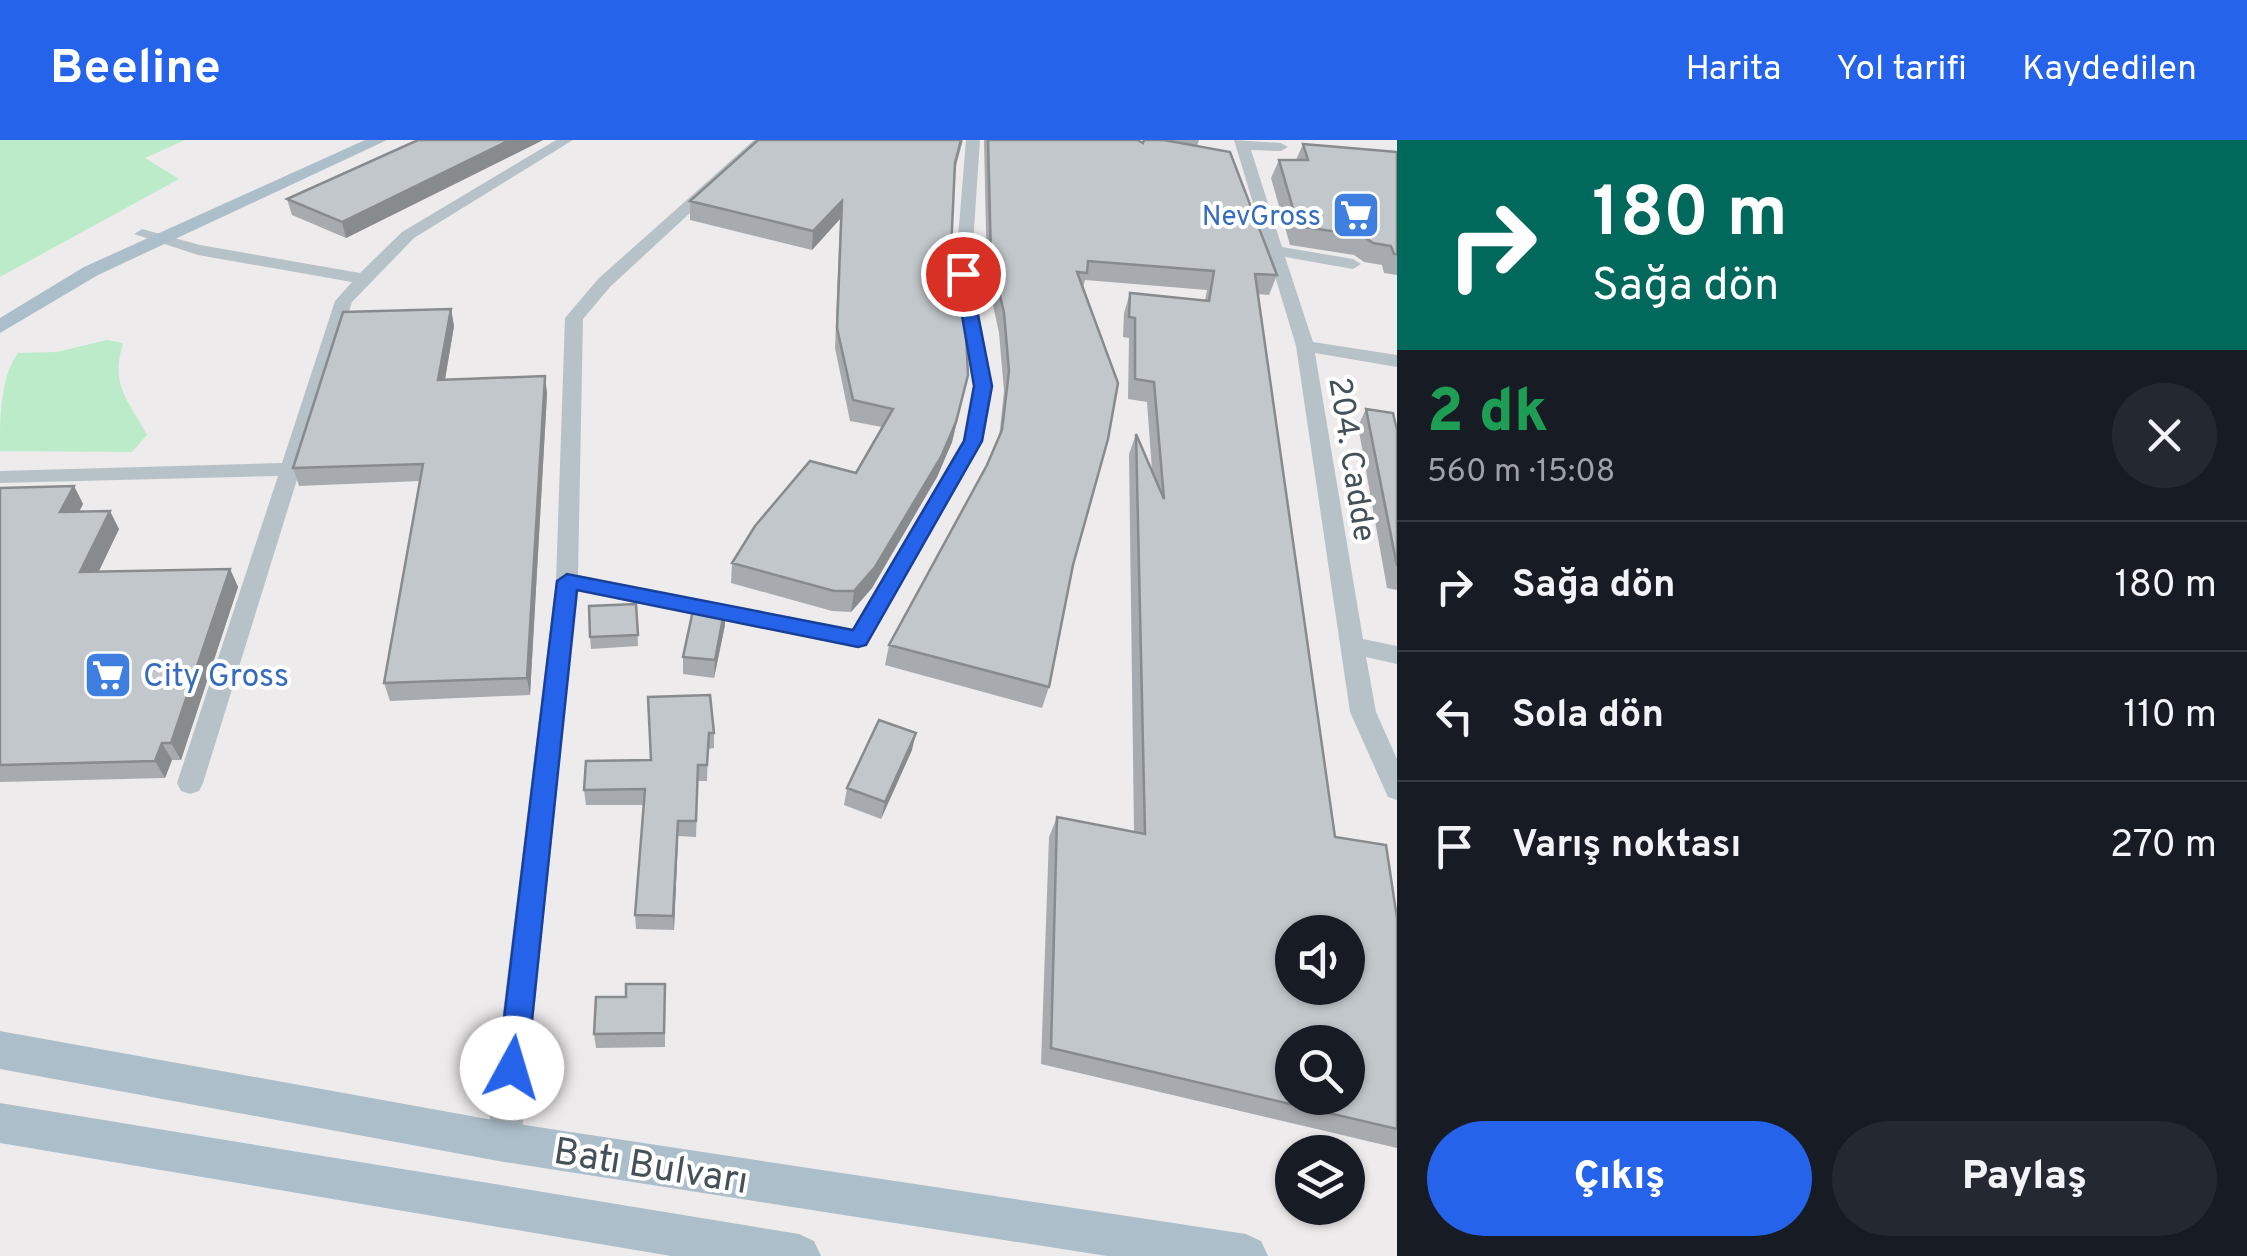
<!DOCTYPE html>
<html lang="tr">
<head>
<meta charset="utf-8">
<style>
  :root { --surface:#171b24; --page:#242831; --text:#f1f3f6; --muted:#9ea1a6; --line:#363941; --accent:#2563eb }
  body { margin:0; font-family:Overpass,sans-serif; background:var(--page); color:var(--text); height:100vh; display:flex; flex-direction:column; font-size:38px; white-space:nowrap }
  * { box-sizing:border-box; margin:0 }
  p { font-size:32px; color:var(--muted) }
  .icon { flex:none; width:55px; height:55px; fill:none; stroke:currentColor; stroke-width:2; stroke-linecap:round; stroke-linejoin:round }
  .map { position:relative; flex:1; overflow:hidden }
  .panel { display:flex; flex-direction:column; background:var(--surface); width:850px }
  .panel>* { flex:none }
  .hud { background:#00695c; color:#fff; overflow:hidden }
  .fabs { position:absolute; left:1275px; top:775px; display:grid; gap:20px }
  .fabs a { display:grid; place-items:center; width:90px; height:90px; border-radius:50%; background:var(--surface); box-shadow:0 2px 8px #0004; font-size:50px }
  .pin { position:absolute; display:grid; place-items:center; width:85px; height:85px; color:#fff; margin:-42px; border:5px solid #fff; border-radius:50%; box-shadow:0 2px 10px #0007 }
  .me { position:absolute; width:110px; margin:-55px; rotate:6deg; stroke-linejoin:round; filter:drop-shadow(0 0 8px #0008) }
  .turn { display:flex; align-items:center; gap:35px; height:210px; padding:0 30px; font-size:45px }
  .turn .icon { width:130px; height:130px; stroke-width:2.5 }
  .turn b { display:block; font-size:70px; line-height:85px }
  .round { display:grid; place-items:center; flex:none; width:105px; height:105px; border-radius:52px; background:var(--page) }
  .summary { display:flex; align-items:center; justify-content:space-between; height:170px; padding:0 30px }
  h1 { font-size:60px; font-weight:800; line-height:75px; color:#1e9e55 }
  .action { display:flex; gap:20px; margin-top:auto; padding:20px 30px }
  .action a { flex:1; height:115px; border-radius:60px; background:var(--accent); color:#fff; font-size:40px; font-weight:800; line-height:115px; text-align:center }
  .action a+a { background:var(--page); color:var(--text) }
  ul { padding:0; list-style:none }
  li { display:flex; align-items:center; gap:30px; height:130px; padding:0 30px; border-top:2px solid var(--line) }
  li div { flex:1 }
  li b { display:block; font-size:38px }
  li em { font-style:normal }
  header { display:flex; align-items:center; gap:60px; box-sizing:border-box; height:140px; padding:0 50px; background:var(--accent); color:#fff }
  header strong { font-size:48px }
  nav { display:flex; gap:55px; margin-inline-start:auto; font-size:35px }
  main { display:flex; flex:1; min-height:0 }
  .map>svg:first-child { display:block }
  .green { fill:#bbebc9 }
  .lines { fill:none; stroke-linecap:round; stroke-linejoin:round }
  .minor { fill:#b7c2c8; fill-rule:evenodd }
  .major { fill:#acbeca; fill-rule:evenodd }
  .wall { fill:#a7abaf }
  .shaded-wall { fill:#888b8e }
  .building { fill:#c2c7cb; stroke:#888b8e; stroke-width:2.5; fill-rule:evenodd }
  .route { fill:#2563eb; stroke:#184099; stroke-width:2.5 }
  .labels { text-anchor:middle; stroke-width:8; stroke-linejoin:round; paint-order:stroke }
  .far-shop-label { font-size:28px; fill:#366cbe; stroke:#fff; text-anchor:end }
  .street-label { font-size:32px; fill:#455158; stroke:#fff }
  .shop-label { font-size:32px; fill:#366cbe; stroke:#fff; text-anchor:start }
  .near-street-label { font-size:38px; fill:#455158; stroke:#fff }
</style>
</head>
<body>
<header>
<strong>Beeline</strong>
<nav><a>Harita</a><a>Yol tarifi</a><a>Kaydedilen</a></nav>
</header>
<main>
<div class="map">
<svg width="1397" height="1116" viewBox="0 0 1397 1116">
  <rect width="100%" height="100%" fill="#eeebec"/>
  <path class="green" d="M0,0h185l-40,18 34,21 -179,98z
    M107,200l16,3c-13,43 5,56 24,92l-15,17 -132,-1c0,-34 0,-73 18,-98l39,-1z"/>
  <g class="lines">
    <path class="minor" d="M556,0h17l-159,98 -62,64 -149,481 -4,8 -9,3 -9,-3 -4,-8 101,-307 -278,7v-12l282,-8 53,-162 17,-19 -154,-27 -64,-21 8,-5 58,16 160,28 42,-41z
      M754,0h15l-159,147 -27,32 -5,256 274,54 111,-188 11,-55 -19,-112 11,-134h14l-9,134 21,112 -9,55 -117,204 -8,3 -281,-57 -56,551 -5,12 -12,5 -12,-5 -5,-12 69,-561 9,-263 33,-39z
      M1234,0l47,3 7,4 -7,4 -30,-1 31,97 71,12 8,5 -8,5 -68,-12 28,85 84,13v12l-82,-14 48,286 34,7v18l-31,-7 10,55 21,47v41l-9,-3 -38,-85 -54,-366z"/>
    <path class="major" d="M365,0h22l-289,135 -98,58v-15l84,-51z
      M0,891l504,91 742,112 15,7 7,15h-161l-603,-94 -504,-93z
      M0,963l799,131 15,7 7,15h-150l-671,-113z"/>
  </g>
  <path class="wall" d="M418,0h125l-197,98 -54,-23 -5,-16z
    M963,0l-8,30 -5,102 18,103 -16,67 -15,35 -65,111 -21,24 -19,-1 -101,-28 1,-20 124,-90 26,-46 -32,-6 -15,-73 5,-129 -28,31 -122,-30v-19z
    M984,0h153l6,3v-3h56l-2,6 80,129 -8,20 -12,-1 78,543 62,81v230l-356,-84 8,-227 8,-20 77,15 -5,-378 7,-20 16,37 -5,-69 -19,-3 1,-61 -6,-1 1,-24 6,-20 75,7 2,-10 -122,-10 -2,8 -10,277 -24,122 -7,21 -157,-43 4,-20 98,-180 12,-27 5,-47 -5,-58 -12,-56z
    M1303,4l94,8v123l-13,-2 -2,-8 -18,-3 -10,-7 -64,-10 -19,-67 8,-18h17z
    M451,169l3,17 -9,53 100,-3 2,18 -17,301 -140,6 -6,-18 36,-202 -121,5 -6,-18z
    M1366,269l31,21v160l-10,-2 -29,-162z
    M74,346l9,18 -4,8 40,17 -21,43 132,-3 8,18 -57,173h-9l-7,18 -165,4v-294z
    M636,464l2,42 -47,3 -1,-12z
    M725,467v18l-11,53 -31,-4v-17z
    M648,557l66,36v15l-6,1 -1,32h-9l-2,56 -18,-1 -4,94 -38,-1 -1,-14 9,-110h-58l-2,-15 67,-30z
    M912,610l-31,69 -37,-14 3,-17z
    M665,844v63l-69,1 -2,-14 32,-37z"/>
  <path class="shaded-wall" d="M510,0h33l-197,98 -4,-16z
    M842,61l-2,18 -28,31 1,-19z
    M451,169l3,17 -12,71 -4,-17z
    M968,235l-16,67 -15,35 -65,111 -21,24 3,-21z
    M545,236l2,18 -17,301 -3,-17z
    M74,346l9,18 -14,26 -9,-18z
    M110,371l9,18 -29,61 -10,-18z
    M230,429l8,18 -57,173 -10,-17z
    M725,467v18l-11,53 1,-18z
    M916,593l-4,17 -31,69 4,-17z
    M162,603l10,17 -7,18 -10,-17z
    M678,681v15l-4,94 -1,-14z"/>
  <path class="building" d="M418,0h92l-168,82 -55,-23z
    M758,0h203l-6,23 -5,109 5,1 10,39 3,63 -12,47 -15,35 -66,110 -21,24h-20l-102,-28 23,-37 55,-65 46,12 37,-64 -40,-9 -16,-72 5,-127 -29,30 -123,-30z
    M988,0h149l6,3 1,-3h20l66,12 47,123 -22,-1 80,563 51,8 11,73v211l-346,-81 6,-231 88,17 -9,-400 28,65 -10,-117 -19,-3v-61l-6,-1 1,-24 79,8 5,-30 -126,-10 -1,12 -10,-1 41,111 -10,56 -35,126 -24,122 -160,-42 98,-180 15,-35 7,-59 -5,-58 -13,-55zM1292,792h56v56h-56zM1292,902h56v56h-56z
    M1303,4l94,8v102h-3l-3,-8 -18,-3 -10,-7 -65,-10 -19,-66h29z
    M451,169l-13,71 107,-4 -18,302 -143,5 39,-219 -130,4 50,-156z
    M1366,269l27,4 4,17v136z
    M74,346l-14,26 50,-1 -30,61 150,-3 -59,174h-9l-7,18 -155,4v-277z
    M695,461l30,6 -10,53 -32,-3z
    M636,464l2,31 -48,2 -1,-31z
    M710,555l4,38h-5l-2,32h-9l-2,56h-18l-5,95 -38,-1 10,-126 -61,1 2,-29 65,-1 -3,-63z
    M879,580l37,13 -31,69 -38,-14z
    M626,844h39l-1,49 -70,1 2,-37h30z"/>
  <path class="route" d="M963,129l7,5 22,112 -10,55 -116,204 -8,2 -281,-57 -50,478 -4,10 -11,4 -10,-4 -4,-10 59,-487 10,-7 286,56 111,-189 10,-55 -19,-112z"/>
  <defs>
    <g id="supermarket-square" transform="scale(2.5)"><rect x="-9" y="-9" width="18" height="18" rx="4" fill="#3f7fe0" stroke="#fff"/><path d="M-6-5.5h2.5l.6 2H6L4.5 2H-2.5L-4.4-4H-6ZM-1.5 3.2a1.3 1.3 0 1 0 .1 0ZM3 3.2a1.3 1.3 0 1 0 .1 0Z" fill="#fff"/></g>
  </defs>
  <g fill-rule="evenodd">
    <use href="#supermarket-square" x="1356" y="75"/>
    <use href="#supermarket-square" x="108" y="535"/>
  </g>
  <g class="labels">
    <g class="far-shop-label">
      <text x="1321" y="85">NevGross</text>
    </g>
    <g class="street-label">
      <text transform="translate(1353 319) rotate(81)" y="11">204. Cadde</text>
    </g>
    <g class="shop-label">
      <text x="143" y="546">City Gross</text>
    </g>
    <g class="near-street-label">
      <text transform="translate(651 1025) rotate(9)" y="13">Batı Bulvarı</text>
    </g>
  </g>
</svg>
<div class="fabs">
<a><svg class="icon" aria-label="sound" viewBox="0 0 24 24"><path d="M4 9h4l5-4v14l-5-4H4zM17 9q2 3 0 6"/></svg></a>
<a><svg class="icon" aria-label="search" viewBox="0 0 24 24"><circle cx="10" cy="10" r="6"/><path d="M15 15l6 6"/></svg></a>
<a><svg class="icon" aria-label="layers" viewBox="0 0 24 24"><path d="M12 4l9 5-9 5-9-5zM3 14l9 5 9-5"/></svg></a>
</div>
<div class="pin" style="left:963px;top:134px;background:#d93025"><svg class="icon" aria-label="arrive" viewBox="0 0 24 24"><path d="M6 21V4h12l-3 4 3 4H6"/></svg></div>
<svg class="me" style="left:512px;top:928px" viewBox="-20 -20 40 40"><circle r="19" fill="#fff"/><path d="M0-13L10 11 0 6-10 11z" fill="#2563eb"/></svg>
</div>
<section class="panel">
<div class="hud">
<div class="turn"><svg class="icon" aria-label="right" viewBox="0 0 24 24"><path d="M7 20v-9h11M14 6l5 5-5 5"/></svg><div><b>180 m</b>Sağa dön</div></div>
</div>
<div class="summary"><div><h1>2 dk</h1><p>560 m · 15:08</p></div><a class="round"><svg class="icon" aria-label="close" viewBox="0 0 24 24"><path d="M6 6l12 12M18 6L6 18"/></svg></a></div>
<ul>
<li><svg class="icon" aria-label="right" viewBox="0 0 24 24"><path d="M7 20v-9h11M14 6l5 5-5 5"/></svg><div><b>Sağa dön</b></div><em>180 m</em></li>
<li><svg class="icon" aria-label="left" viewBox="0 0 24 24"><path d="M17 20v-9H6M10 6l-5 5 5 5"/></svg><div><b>Sola dön</b></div><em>110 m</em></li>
<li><svg class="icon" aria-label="arrive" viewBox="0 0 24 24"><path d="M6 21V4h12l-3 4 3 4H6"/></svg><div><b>Varış noktası</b></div><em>270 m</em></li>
</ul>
<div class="action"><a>Çıkış</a><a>Paylaş</a></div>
</section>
</main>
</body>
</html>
